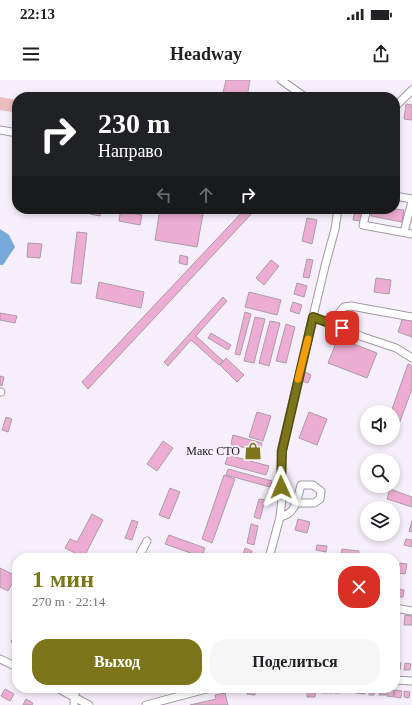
<!DOCTYPE html>
<html lang="ru">
<head>
<meta charset="utf-8">
<style>
  :root { --surface:#fff; --page:#f6f6f6; --text:#202124; --muted:#757577; --accent:#7c7519 }
  body { margin:0; font-family:Georgia,serif; background:var(--page); color:var(--text); height:100vh; display:flex; flex-direction:column; font-size:15px; white-space:nowrap }
  * { box-sizing:border-box; margin:0 }
  p { font-size:13px; color:var(--muted) }
  .icon { flex:none; width:22px; height:22px; fill:none; stroke:currentColor; stroke-width:2; stroke-linecap:round; stroke-linejoin:round }
  .map { position:relative; flex:1; overflow:hidden }
  .panel { position:absolute; left:12px; top:473px; width:388px; height:140px; display:flex; flex-direction:column; background:var(--surface); border-radius:16px; box-shadow:0 2px 6px #0003 }
  .panel>* { flex:none }
  .hud { position:absolute; left:12px; top:12px; width:388px; height:122px; border-radius:16px; box-shadow:0 2px 6px #0003; background:#202124; color:#fff; overflow:hidden }
  .fabs { position:absolute; left:360px; top:325px; display:grid; gap:8px }
  .fabs a { display:grid; place-items:center; width:40px; height:40px; border-radius:50%; background:var(--surface); box-shadow:0 2px 6px #0003; font-size:20px }
  .pin { position:absolute; display:grid; place-items:center; width:34px; height:34px; color:#fff; margin:-17px; border-radius:8px; box-shadow:0 2px 6px #0006 }
  .me { position:absolute; width:44px; margin:-22px; rotate:359deg; stroke-linejoin:round; filter:drop-shadow(0 0 3px #0008) }
  .turn { display:flex; align-items:center; gap:14px; height:84px; padding:0 20px; font-size:18px }
  .turn .icon { width:52px; height:52px; stroke-width:2.5 }
  .turn b { display:block; font-size:28px; line-height:34px }
  .lanes { display:flex; align-items:center; height:38px; padding:0 20px; background:#0003; justify-content:center; gap:20px; direction:ltr }
  .lanes .off { opacity:.35 }
  .round { display:grid; place-items:center; flex:none; width:42px; height:42px; border-radius:16px; background:var(--page) }
  .head { display:flex; align-items:center; justify-content:space-between; height:68px; padding:0 20px }
  h1 { font-size:24px; font-weight:700; line-height:30px; color:var(--accent) }
  .button { display:flex; gap:8px; margin-top:auto; padding:8px 20px }
  .button a { flex:1; height:46px; border-radius:16px; background:var(--accent); color:#fff; font-size:16px; font-weight:700; line-height:46px; text-align:center }
  .button a+a { background:var(--page); color:var(--text) }
  .status { display:flex; justify-content:space-between; align-items:center; height:28px; padding:0 20px; background:var(--surface); direction:ltr }
  .status svg { height:11px; fill:currentColor }
  header { display:flex; justify-content:space-between; align-items:center; height:52px; padding:0 20px; background:var(--surface); font-size:18px; font-weight:700 }
  .map>svg:first-child { display:block }
  .green { fill:#edbec1 }
  .water { fill:#78a9db }
  .building { fill:#edacd3; stroke:#aa9da4 }
  .lines { fill:none; stroke-linecap:round; stroke-linejoin:round }
  .minor-casing { stroke:#9f98a4; stroke-width:9 }
  .minor { stroke:#fff; stroke-width:7 }
  .route-casing { stroke:#514c10; stroke-width:10 }
  .route { stroke:#7c7519; stroke-width:7 }
  .slow { stroke:#f59e0b; stroke-width:7 }
  .labels { text-anchor:middle; stroke-width:4; stroke-linejoin:round; paint-order:stroke }
  .poi-label { font-size:12px; fill:#1d1a1f; stroke:#f6effb; text-anchor:end }
</style>
</head>
<body>
<div class="status"><b>22:13</b><svg viewBox="0 0 49 12"><path d="M0 12V9h3v3zM5 12V6h3v6zM10 12V3h3v9zM15 12V0h3v12zM26 1h20v11H26zM47 4h2v5h-2z"/></svg></div>
<header><svg class="icon" aria-label="menu" viewBox="0 0 24 24"><path d="M4 6h16M4 12h16M4 18h16"/></svg>Headway<svg class="icon" aria-label="share" viewBox="0 0 24 24"><path d="M12 15V3M7 8l5-5 5 5M5 13v7h14v-7"/></svg></header>
<div class="map">
<svg width="412" height="625" viewBox="0 0 412 625">
  <rect width="100%" height="100%" fill="#f6effb"/>
  <path class="green" d="M0,17l17,3v13l-17,-3z"/>
  <path class="water" d="M0,149l9,6 6,12 -12,18h-3z"/>
  <path class="building" d="M226,0h24l-3,17h-25z
    M406,24l6,1v15l-8,-1z
    M42,129h9v2l-9,-1z
    M91,129h11l-2,7 -10,-2z
    M121,129h11l-1,4 11,2 -2,10 -21,-4z
    M160,129h44l-7,38 -42,-7z
    M245,129h11l-168,180 -6,-7z
    M355,129h9l-3,12 -8,-1z
    M372,129h23l9,1 -2,12 -31,-6z
    M307,138l10,2 -5,24 -10,-3z
    M77,152l10,1 -6,51 -10,-1z
    M28,163l14,1 -2,14 -13,-1z
    M180,175l8,2 -1,8 -8,-2z
    M307,179l6,1 -4,18 -6,-1z
    M271,180l8,6 -15,19 -8,-7z
    M376,198l15,2 -2,14 -15,-2z
    M99,202l45,10 -3,16 -45,-10z
    M297,203l10,3 -3,11 -10,-3z
    M249,212l32,8 -4,15 -32,-8z
    M223,217l4,4 -31,35 27,25 -4,4 -28,-25 -23,26 -4,-4z
    M293,222l9,3 -3,9 -9,-3z
    M245,232l6,2 -11,41 -5,-1z
    M0,233l17,3 -2,7 -15,-3z
    M255,237l10,2 -11,44 -10,-2z
    M403,237l9,3v17l-14,-5z
    M270,241l10,2 -11,43 -10,-3z
    M286,244l9,3 -9,36 -10,-2z
    M211,253l20,12 -3,5 -20,-12z
    M338,258l39,15 -10,25 -39,-15z
    M226,278l18,17 -7,7 -17,-17z
    M408,284l4,2v23l-13,35 -6,-2v-10h-2z
    M305,292l6,3 -3,8 -6,-2z
    M0,296l4,1 -2,9 -2,-1z
    M257,332l14,4 -8,25 -14,-4z
    M309,332l18,7 -10,26 -18,-7z
    M6,337l6,2 -4,13 -6,-2z
    M233,355l29,8 -2,9 -29,-8z
    M163,361l10,7 -16,23 -10,-7z
    M228,375l41,11 -3,9 -41,-11z
    M228,389l44,12 -2,6 -44,-12z
    M224,395l11,4 -23,64 -10,-4z
    M170,408l10,4 -11,27 -10,-4z
    M390,409l22,8v10l-25,-8z
    M259,419l6,1 -5,19 -6,-2z
    M92,434l11,6 -19,37 2,1h-13l2,-5 -10,-5 5,-9 7,3z
    M298,439l12,3 -3,11 -12,-3z
    M132,440l6,2 -6,18 -7,-2z
    M412,441v11l-3,-1z
    M251,444l7,2 -4,19 -7,-2z
    M169,455l36,13 -3,9 -37,-13z
    M406,459l6,1v7l-8,-2z
    M317,465l10,1 -1,6 -10,-2z
    M245,468l7,3 -2,7h-8z
    M342,469l17,2 -1,7 -17,-3z
    M379,475l9,2 -1,1h-8z
    M400,483l7,1 -2,10 -7,-1z
    M0,488l16,8 -8,15 -8,-4z
    M396,509l8,1 -1,7h-8z
    M405,535l7,1v9h-8z
    M14,556l3,2v7l-6,-3z
    M395,582l6,1 -1,7 -5,-1z
    M405,583l6,1 -1,6h-6z
    M248,608h8l-1,7 -8,-1z
    M264,608h10v4l-10,-1z
    M278,608h8v3h-8z
    M291,608h6v3h-6z
    M307,608h9l-1,9h-8z
    M322,608h11v5h-12z
    M334,608h6v5h-6z
    M355,608h10v6l-10,-1z
    M370,608h5l-1,7h-5z
    M380,608l7,1 -1,6h-7z
    M5,609l9,5 -4,7 -9,-5z
    M388,609l6,1 -1,7 -6,-1z
    M395,610l7,1 -1,7 -7,-1z
    M404,611l6,1 -1,6 -5,-1z
    M225,613l3,12h-38l26,-6 -1,-4z
    M26,619l7,4 -1,2h-9z"/>
  <g class="lines">
    <g class="minor-casing">
      <path id="minor" d="M281,0l24,17
        M395,27l17,-17
        M0,50l17,3
        M395,116l17,3
        M367,129l-4,16 49,9
        M404,152l8,-31
        M313,237l18,6 13,-16 7,-1 61,11
        M331,243l32,14 33,11 16,10
        M0,312h1
        M280,437c16,-3 17,-18 21,-32h12l8,6 -1,8 -6,4h-17
        M138,478l9,-17
        M269,478l11,-41 2,-18 -1,-48 44,-185 10,-37 3,-20
        M395,528l17,3
        M0,579l17,8
        M395,600l17,1
        M57,608l32,17
        M74,625v-8l3,-9
        M146,625l64,-17"/>
    </g>
    <use href="#minor" class="minor"/>
  </g>
  <g class="lines">
    <g class="route-casing">
      <path id="route" d="M281,407l1,-36 31,-134 29,11"/>
    </g>
    <use href="#route" class="route"/>
    <path class="slow" d="M298,299l10,-40"/>
  </g>
  <defs>
    <g id="shop-bare" transform="scale(1.38)"><path d="M-5-2.5h2.3a2.7 3.5 0 0 1 5.4 0H5L5.5 6h-11ZM-1.5-2.5h3a1.5 2.3 0 0 0-3 0Z" fill="#7c7519" stroke="#f6effb" stroke-width="2.5" paint-order="stroke"/></g>
  </defs>
  <g fill-rule="evenodd">
    <use href="#shop-bare" x="253" y="371"/>
  </g>
  <g class="labels">
    <g class="poi-label">
      <text x="240" y="375">Макс СТО</text>
    </g>
  </g>
</svg>
<div class="fabs">
<a><svg class="icon" aria-label="sound" viewBox="0 0 24 24"><path d="M4 9h4l5-4v14l-5-4H4zM17 9q2 3 0 6"/></svg></a>
<a><svg class="icon" aria-label="search" viewBox="0 0 24 24"><circle cx="10" cy="10" r="6"/><path d="M15 15l6 6"/></svg></a>
<a><svg class="icon" aria-label="layers" viewBox="0 0 24 24"><path d="M12 4l9 5-9 5-9-5zM3 14l9 5 9-5"/></svg></a>
</div>
<div class="pin" style="left:342px;top:248px;background:#d93025"><svg class="icon" aria-label="arrive" viewBox="0 0 24 24"><path d="M6 21V4h12l-3 4 3 4H6"/></svg></div>
<svg class="me" style="left:281px;top:407px" viewBox="-20 -20 40 40"><path d="M0-17L14 15 0 8-14 15z" fill="#7c7519" stroke="#fff" stroke-width="4"/></svg>
<div class="hud">
<div class="turn"><svg class="icon" aria-label="right" viewBox="0 0 24 24"><path d="M7 20v-9h11M14 6l5 5-5 5"/></svg><div><b>230 m</b>Направо</div></div>
<div class="lanes"><svg class="icon off" aria-label="left" viewBox="0 0 24 24"><path d="M17 20v-9H6M10 6l-5 5 5 5"/></svg><svg class="icon off" aria-label="ahead" viewBox="0 0 24 24"><path d="M12 20V5M6 11l6-6 6 6"/></svg><svg class="icon" aria-label="right" viewBox="0 0 24 24"><path d="M7 20v-9h11M14 6l5 5-5 5"/></svg></div>
</div>
<section class="panel">
<div class="head"><div><h1>1 мин</h1><p>270 m · 22:14</p></div><a class="round" style="background:#d93025;color:#fff"><svg class="icon" aria-label="close" viewBox="0 0 24 24"><path d="M6 6l12 12M18 6L6 18"/></svg></a></div>
<div class="button"><a>Выход</a><a>Поделиться</a></div>
</section>
</div>
</body>
</html>
